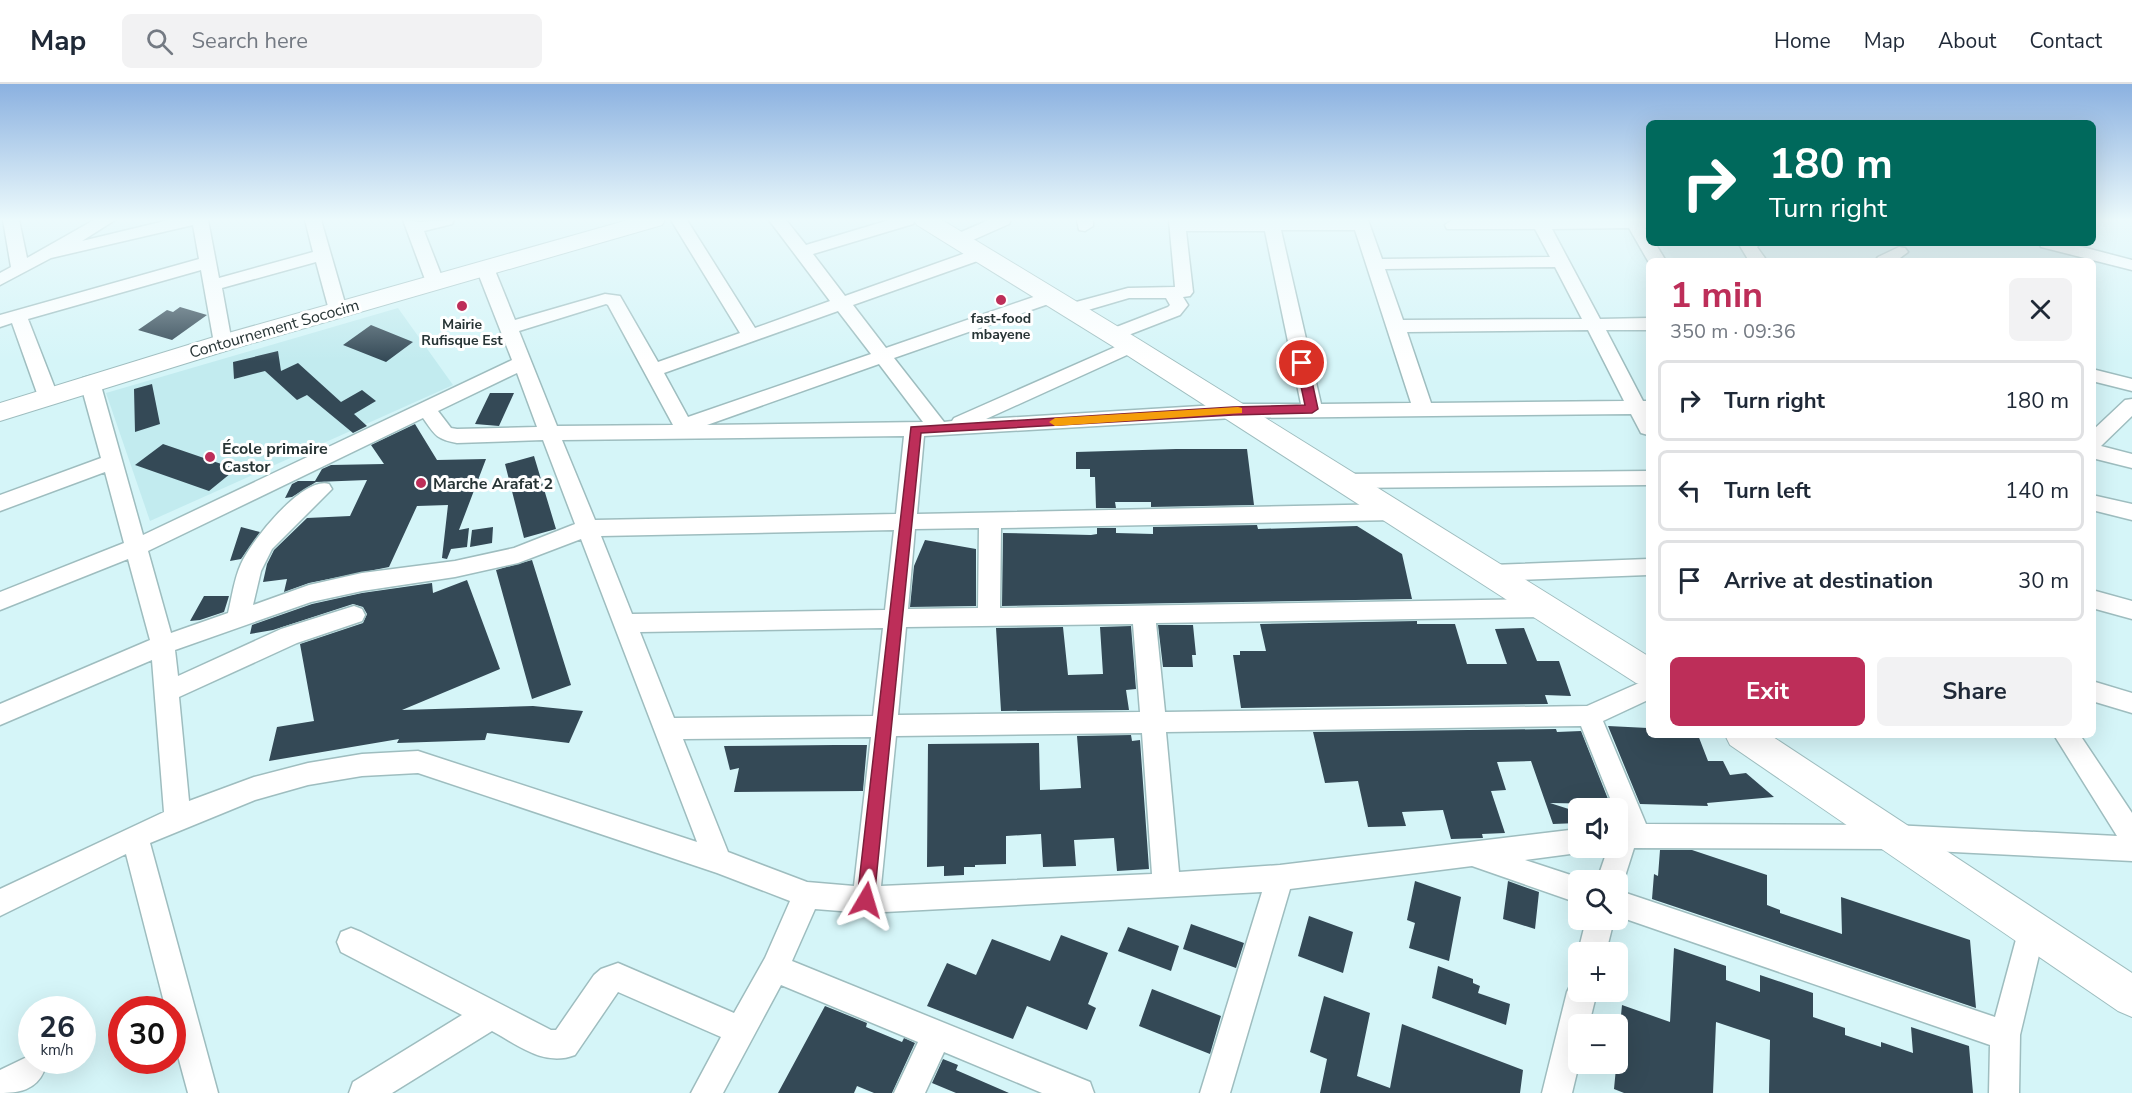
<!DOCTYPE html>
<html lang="en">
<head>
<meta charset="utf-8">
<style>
  :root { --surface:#fff; --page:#f2f2f3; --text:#1f2937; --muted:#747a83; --line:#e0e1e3; --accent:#bd2e59 }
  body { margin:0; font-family:"Nunito Sans",sans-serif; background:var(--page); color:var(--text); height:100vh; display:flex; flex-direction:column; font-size:22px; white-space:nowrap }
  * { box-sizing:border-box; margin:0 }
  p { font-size:20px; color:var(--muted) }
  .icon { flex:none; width:33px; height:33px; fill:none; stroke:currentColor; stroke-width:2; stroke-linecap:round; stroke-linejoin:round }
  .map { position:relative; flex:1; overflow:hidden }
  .details { position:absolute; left:1646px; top:174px; width:450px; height:480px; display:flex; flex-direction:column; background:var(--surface); border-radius:9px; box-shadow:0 6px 24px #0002 }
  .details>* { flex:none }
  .banner { position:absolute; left:1646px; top:36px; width:450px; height:126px; border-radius:9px; box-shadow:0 6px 24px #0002; background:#00695c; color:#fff; overflow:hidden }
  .controls { position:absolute; left:1568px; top:714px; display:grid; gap:12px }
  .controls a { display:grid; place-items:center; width:60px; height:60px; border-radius:9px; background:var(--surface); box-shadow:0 6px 24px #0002; font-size:30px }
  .speed { position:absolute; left:18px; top:912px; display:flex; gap:12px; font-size:30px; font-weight:700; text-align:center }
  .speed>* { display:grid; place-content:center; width:78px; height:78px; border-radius:50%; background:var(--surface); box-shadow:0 6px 24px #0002; line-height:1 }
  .speed small { font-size:15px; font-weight:400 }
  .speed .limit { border:9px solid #d22; background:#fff; color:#111 }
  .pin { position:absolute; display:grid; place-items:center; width:51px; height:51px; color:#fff; margin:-26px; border:3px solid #fff; border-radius:50%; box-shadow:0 2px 6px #0007 }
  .me { position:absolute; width:66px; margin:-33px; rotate:7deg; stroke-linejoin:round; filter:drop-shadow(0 0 4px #0008) }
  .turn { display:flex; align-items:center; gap:21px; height:126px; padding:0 24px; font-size:27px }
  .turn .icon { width:78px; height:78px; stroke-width:2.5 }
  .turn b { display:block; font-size:42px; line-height:51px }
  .round { display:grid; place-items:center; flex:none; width:63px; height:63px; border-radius:9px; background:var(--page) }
  .head { display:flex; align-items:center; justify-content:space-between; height:102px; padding:0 24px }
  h1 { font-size:36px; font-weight:700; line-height:45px; color:var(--accent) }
  .primary-button { display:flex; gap:12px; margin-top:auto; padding:12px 24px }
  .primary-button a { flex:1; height:69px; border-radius:9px; background:var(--accent); color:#fff; font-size:24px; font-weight:700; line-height:69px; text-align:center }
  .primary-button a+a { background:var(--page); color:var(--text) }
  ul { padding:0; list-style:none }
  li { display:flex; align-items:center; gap:18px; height:81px; margin:0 12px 9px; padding:0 12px; border:3px solid var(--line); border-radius:9px }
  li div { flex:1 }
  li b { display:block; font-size:22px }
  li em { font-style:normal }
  header { display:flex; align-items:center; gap:36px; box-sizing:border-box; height:84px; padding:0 30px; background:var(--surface); border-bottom:2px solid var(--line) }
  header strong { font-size:28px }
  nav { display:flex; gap:33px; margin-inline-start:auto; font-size:21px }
  .search { width:420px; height:54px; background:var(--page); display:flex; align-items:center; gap:15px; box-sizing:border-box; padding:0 21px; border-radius:9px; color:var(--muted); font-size:22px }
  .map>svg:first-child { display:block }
  .built { fill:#c2ebef }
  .building { fill:#344956 }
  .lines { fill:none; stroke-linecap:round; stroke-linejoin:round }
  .street-casing { stroke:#9ebdbf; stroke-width:3 }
  .secondary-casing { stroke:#9ebdbf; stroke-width:2 }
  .street { fill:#fff; fill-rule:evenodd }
  .secondary { fill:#fff; fill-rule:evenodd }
  .route { fill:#bd2e59; stroke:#7b1e3a; stroke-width:1.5 }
  .slow { fill:#f59e0b }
  .poi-dot { fill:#bd2e59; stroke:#fff; stroke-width:2 }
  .labels { text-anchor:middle; stroke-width:6; stroke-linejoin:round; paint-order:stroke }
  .far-poi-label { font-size:14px; font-weight:bold; fill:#273435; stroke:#fff }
  .street-label { font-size:16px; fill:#273435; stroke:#fff }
  .poi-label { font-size:16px; font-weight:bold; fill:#273435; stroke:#fff; text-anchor:start }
</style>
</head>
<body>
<header>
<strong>Map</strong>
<div class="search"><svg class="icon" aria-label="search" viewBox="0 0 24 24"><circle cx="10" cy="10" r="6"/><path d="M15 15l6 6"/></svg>Search here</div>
<nav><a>Home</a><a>Map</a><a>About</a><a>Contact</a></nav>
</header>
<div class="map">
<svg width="2132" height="1009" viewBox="0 0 2132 1009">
  <rect width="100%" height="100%" fill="#d5f5f8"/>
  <path class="built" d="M398,224l55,77 -303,136 -44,-128z"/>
  <path class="building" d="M180,223l27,8 -35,25 -34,-10 29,-20 6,2z
    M371,241l42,17 -27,20 -43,-17z
    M278,267l3,20 17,-8 43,39 21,-12 14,11 -22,13 13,12 -14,7 -46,-38 -10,5 -32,-29 -31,8 -1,-17z
    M152,300l8,40 -25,8 -1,-43z
    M490,309h24l-15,33 -24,-2z
    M415,340l22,36 49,-1 -27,71 10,-2 -2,19 -16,2 -4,10 -5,-1 6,-53 -31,1 -28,61 -80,16 -25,9 3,-13 -24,3 4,-18 7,-14 33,-32 43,-2 17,-36 -51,2 -24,15 -7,1 7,-14 6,-3h17l7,-12 9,-4 53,-1 -13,-19z
    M163,360l73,25 -27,22 -74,-26z
    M1176,365h71l7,56 -103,2v-5h-36l1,6h-20l-1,-31h-5v-8h-14v-17z
    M534,372l22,73 -32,9 -19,-74z
    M1257,441l1,4 99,-3 45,28 10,45 -410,7 1,-73 88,2 6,-1v-6h19v5l37,1v-7z
    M241,443l19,5 -19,27 -11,2z
    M493,443l-1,16 -22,4 2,-17z
    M925,456l51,9v57l-66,1 4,-41z
    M532,476l39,125 -39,14 -36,-129z
    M467,496l33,89 -98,41 131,-4 50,5 -14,32 -82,-10 -2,7 -88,3 2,-4 -130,22 8,-34 37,-6 -14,-77 63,-21 4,-9 -4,-7 -10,-3 -80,26 -23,4 2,-9 60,-21 50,-11 70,-10 1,10z
    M204,512h25l-5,16 -24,8 -10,1z
    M1417,537v3h38l12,40h40l-12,-35 29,-1 13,33h22l12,35 -26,-1 3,9 -307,4 -8,-53h7v-4h26l-6,-27z
    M1158,541h35l3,30h-4l1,12h-30z
    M1131,542l5,63 -10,1 3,20 -128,1 -5,-83 67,-1 5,48 35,-1 -3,-47z
    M1608,642l40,2v7h50l10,26h15l7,14 16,-2 28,24 -67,6 1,3 -68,-2z
    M1556,645l1,3 24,-1 29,73 -60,-1 28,9v11l-25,1 -22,-63 -34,1 9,28 -15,1 14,42 -23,1 1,4 -32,1 -8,-29 -41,2 4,14 -38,1 -10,-46 -33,2 -12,-51z
    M1131,651l1,6 8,-1 9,129 -32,2 -3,-33 -40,2 2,26 -33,1 -2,-33 -35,2v28l-31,1v2h-11v8l-20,1v-10l-17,1 1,-123 111,-1 1,47 41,-2 -4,-52z
    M835,661h32l-4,46 -129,1 5,-24 -9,2 -6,-24z
    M1660,766h32l75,25v30l13,5v3l62,21 -1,-37 129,43 6,68 -324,-109 2,-25 4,2z
    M1415,797l46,16 -12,64 -40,-13 6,-25 -8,-3z
    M1508,797l31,11 -4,37 -32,-10z
    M1309,832l44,16 -10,41 -45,-17z
    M1191,840l53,19 -8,25 -53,-19z
    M1128,843l51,19 -8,25 -53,-20z
    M1061,851l47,18 -20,51 8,4 -9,22 -60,-24 -14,33 -86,-33 20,-43 29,12 16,-36 58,22z
    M1674,864l52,18v14l34,12v-17l53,18v24l32,11v7l36,12v-5l32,11 -2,-26 58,19 4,47h-204l1,-53 -54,-18 -3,71h-89l-10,-4 8,-84 48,17z
    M1438,882l35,13v4l7,3 -2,7 32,11 -4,21 -74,-27z
    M1152,905l69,27 -11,38 -71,-28z
    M1324,912l46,17 -13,63 33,12 12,-64 121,46 -3,23h-200l7,-34 -17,-7z
    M825,922l42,17 -1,4 36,15 2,-4 11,5 -23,50h-18l-17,-7 -3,7h-76z
    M943,975l15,6 -2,5 53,23h-53l-24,-10z"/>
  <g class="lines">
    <g class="street-casing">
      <path id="street" d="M3,136h16l8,38 67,-38h21l-33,21 87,-21h39l11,58 94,-26 -8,-32h16l26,90 -3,4h-12l-3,-4 -13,-48 -94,26 10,55 -2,4h-14l-2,-4 -13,-73 -173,49 30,77 -3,5 -7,1 -7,-1 -3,-5 -26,-73 -12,4v-12l199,-56 -6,-34 -142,33 -51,27v-12l11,-6z
        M403,136l17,2 34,-2 -2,4 -28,7 20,51 -3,4h-12l-3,-4z
        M671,136h16l68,108 75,-27 -61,-81h17l20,25 83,-25h26l-2,4 -100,30 32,42 129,-46h12l3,4 -3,4 -133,47 33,43 159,-55h12l3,4 -3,4 -163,57 50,64 8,-1 2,-3 177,-78 7,2 2,4 -2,4 -152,69 247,-15h68l-36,-173h-79l7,61 -3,4 -7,1 5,8 -8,10 -67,26 -7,-2 -2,-4 2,-4 62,-24 2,-2 -4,-7h-37l-58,17 -6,-2 -3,-4 3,-4 63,-17 47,-1 -6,-67h199l14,39 168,-2 -15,-28h-88l-2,-4 7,-5h196v8h-3l3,5v10h7l11,18h-18l-19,-33 -77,1 48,90 48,-1v12h-42l37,71h5v34l-7,-2 -10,-19 -398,4 -309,18 -7,78 477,-10 8,3 3,5 -3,5 -8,3 -393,8 -1,80 545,-9 8,3 3,6 -3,6 -8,3 -389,6 9,89 422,-6 61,-27v21l-45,21 43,103 247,1 224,11 -63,-101h26l52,78v48l-239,-12 -259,-1 -13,41 -4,1 378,127 26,-96 10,-4 10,4 4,9 -25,105 -1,58h-30l1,-48 -373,-129v-36h-20l11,-32h9v-24h3l-3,-16h-3l-33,-82 -415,6 13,140 101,-7 298,-36v19h10l-10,5 -53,7 61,20h-8v23l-106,-37 -182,23 -60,204h-30l62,-201 -396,21 -51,-4 -23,52 298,121 4,11h-52l-98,-41 -19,41h-31l24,-51 -137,-57 -58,108h-32l30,-56 -103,-45 -43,63c-31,12 -57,-10 -83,-24l-100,62h-43l4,-11 109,-67 -121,-63 -4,-10 4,-10 10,-4 10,4 190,98h5l38,-55 7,-6 17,-6 116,50 31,-55 25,-57 -73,-28 -299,-100 -56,3 -54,9 -53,15 -105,43 68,250h-30l-16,-59v-24h-6l-40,-156 -126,62v-27l164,-77 -12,-152 -152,65v-21l150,-64 -22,-81 -128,51v-18l124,-49 -19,-71 -105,39v-16l101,-37 -21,-76 3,-4 7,-2 7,2 3,4 43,153 369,-175 -36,-92 3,-4h12l3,4 21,52 90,-26 15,2 38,66 82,-29zM1281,146h74l56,173 -90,1zM1555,183l27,52 -179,1 -18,-51zM606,220l2,1 65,120 -116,1 -38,-95zM838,227l33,43 -183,63 -24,-44zM1588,246l36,71 -193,2 -24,-71zM879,280l44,58 -216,3zM517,289l20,54 -80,2 -6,-1 -13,-17zM423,334c12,17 13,21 34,25l86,-3 32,84 -61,24 -59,13 -93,12 -53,12 -56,20 8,-34 11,-22 60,-60 -3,-5c-26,-8 -78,57 -88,80 -7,15 -9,33 -13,49l-57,20 -23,-82zM904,352l-8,78 -301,6 -33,-80zM979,444l-1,80 -70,1 7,-80zM894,446l-9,80 -253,4 -31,-78zM581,455l116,303 -279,-91 -56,3 -54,9 -54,14 -65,24 -10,-104 118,-54 65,-22 3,-6 -3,-6 -8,-3 -73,23 -103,47 -3,-26 136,-48 51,-11 93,-14 63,-14zM1133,540l7,88 -242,3 8,-88zM883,544l-10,88 -199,2 -34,-86zM1142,649l10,141 -271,12 15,-150zM871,653l-17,149 -47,-4 -79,-30 -45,-113z
        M989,136h22l-2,4 -45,20 -6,1 -8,-5 2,-4z
        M1077,136h16v6l-8,5 -6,-1z
        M1742,159h19l-4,4 10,14h-18l-9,-15z
        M2039,159h28l65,17v10l-91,-23z
        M1899,163l6,1 3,4 -12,9h-21l3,-4z
        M2092,285l40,10v12l-40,-10z
        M2132,315v17l-31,30 31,8v14l-40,-10v-27l33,-31z
        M1648,387v14l-303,3 -7,-2 -3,-5 3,-5 7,-2z
        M2092,411l40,9v16l-40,-10z
        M1648,475v16l-157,6 -8,-2 -3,-6 3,-6 8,-2z
        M2092,506l40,11v18l-40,-11z
        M2092,597l40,12v20l-40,-12z
        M1586,836h28l-8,32h-28z
        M1578,895v13h19l-8,32h-11l1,40 -7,29h-30l25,-101 5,-10z
        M29,972l3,4h8l4,11c-8,19 -25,22 -44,22v-23z"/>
    </g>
    <g class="secondary-casing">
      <path id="secondary" d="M628,136h37l-3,5 -430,124 -232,72v-18l214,-66z
        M914,136h28l198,120 508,316v30l-12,-3 -514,-331 -205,-127z
        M1725,651h45l362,238v44l-14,-6 -388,-266z"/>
    </g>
    <use href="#street" class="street"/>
    <use href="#secondary" class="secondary"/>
  </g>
  <linearGradient id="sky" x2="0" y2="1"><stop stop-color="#8bb1e0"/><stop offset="0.49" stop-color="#ecfafc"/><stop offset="1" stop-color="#ecfafc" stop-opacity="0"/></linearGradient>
  <rect width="2132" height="277" fill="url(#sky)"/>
  <path class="route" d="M1302,276l6,3 10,46 -6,4 -79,2 -312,18 -47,467 -2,6 -6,2 -6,-2 -3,-6 54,-473 322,-20 72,-2 -9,-42z"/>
  <path class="slow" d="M1238,323l4,1v5l-187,13 -6,-4 6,-4z"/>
  <g class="poi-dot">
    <circle cx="1001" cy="216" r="6"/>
    <circle cx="462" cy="222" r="6"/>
    <circle cx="210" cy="373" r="6"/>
    <circle cx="421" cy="399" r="6"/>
  </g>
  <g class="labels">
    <g class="far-poi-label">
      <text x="1001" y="239">fast-food<tspan x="1001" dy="16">mbayene</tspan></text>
      <text x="462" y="245">Mairie<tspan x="462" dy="16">Rufisque Est</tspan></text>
    </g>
    <g class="street-label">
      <text transform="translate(274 244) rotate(-16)" y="6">Contournement Sococim</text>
    </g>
    <g class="poi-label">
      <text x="222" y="370">École primaire<tspan x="222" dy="18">Castor</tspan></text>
      <text x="433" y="405">Marche Arafat 2</text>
    </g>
  </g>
</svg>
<div class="controls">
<a><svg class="icon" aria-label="sound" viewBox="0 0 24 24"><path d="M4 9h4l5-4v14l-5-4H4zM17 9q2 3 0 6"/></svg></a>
<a><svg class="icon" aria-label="search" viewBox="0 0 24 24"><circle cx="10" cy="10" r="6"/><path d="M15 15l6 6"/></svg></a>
<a>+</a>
<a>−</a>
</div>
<div class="speed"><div>26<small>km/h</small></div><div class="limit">30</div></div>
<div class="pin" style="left:1302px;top:279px;background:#d93025"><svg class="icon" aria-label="arrive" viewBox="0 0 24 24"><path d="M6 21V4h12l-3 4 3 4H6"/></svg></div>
<svg class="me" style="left:866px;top:816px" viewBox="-20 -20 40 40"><path d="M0-17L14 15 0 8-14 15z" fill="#bd2e59" stroke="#fff" stroke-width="4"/></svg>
<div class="banner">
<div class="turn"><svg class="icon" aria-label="right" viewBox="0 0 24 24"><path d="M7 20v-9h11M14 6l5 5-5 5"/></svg><div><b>180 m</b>Turn right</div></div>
</div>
<section class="details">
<div class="head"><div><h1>1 min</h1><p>350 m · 09:36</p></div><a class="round"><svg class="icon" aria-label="close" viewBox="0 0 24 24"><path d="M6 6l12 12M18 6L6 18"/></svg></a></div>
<ul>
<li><svg class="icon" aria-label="right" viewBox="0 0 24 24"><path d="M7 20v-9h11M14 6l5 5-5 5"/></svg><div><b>Turn right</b></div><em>180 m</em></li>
<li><svg class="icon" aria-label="left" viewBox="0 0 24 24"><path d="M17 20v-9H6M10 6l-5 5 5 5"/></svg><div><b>Turn left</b></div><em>140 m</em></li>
<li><svg class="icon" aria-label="arrive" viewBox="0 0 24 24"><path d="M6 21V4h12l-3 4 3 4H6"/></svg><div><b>Arrive at destination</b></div><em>30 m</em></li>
</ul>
<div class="primary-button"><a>Exit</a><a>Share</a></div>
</section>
</div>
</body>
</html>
